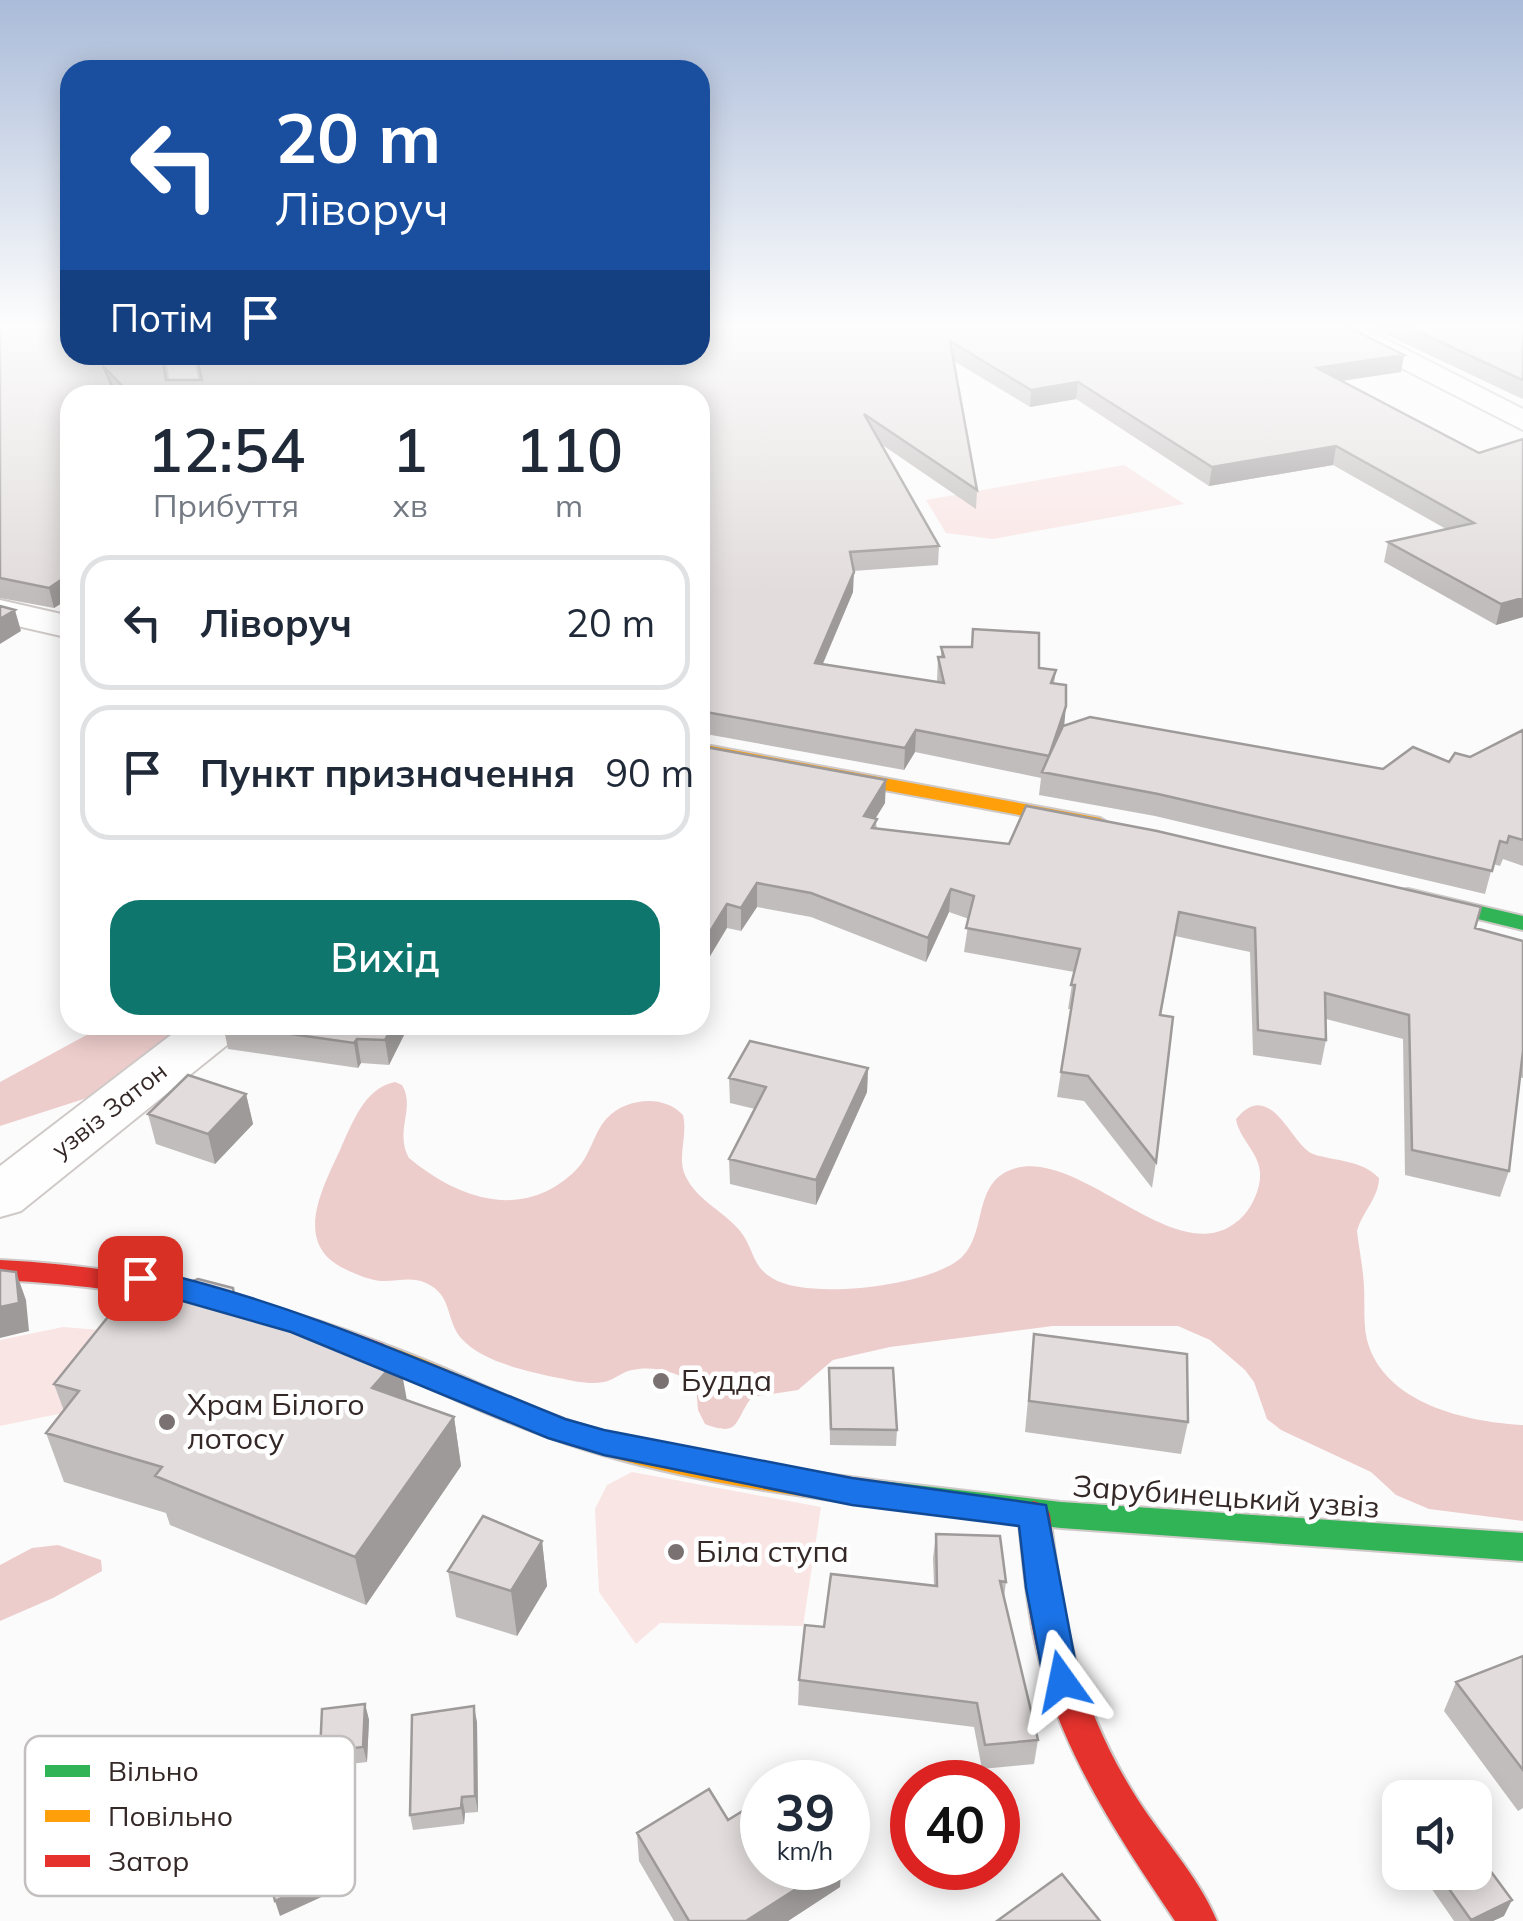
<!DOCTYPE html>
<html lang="uk">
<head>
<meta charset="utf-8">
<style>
  :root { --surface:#fff; --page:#f2f2f3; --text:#1f2937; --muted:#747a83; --line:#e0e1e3; --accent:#0f766e }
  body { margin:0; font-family:Mulish,sans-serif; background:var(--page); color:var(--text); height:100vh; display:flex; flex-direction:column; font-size:38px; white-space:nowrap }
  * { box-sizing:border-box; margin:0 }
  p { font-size:32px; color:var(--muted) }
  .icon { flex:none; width:55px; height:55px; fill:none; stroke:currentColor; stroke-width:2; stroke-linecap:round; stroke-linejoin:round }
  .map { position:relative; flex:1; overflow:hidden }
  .details { position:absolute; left:60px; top:385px; width:650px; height:650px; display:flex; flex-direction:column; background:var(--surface); border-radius:30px; box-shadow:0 5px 25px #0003 }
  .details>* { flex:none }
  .guide { position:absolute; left:60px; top:60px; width:650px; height:305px; border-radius:30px; box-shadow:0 5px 25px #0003; background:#1a4fa0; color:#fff; overflow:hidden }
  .buttons { position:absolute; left:1382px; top:1780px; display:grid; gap:20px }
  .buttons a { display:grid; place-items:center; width:110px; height:110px; border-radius:20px; background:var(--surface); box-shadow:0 5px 25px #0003; font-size:50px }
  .speed { position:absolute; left:740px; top:1760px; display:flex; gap:20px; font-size:50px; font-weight:700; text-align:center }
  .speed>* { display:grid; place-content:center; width:130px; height:130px; border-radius:50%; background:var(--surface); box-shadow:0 5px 25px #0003; line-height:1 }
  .speed small { font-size:25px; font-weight:400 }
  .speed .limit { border:15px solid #d22; background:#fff; color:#111 }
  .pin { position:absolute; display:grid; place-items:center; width:85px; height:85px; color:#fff; margin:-42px; border-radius:20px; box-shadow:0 5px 15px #0006 }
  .me { position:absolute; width:110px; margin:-55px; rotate:348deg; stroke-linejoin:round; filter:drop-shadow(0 0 8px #0008) }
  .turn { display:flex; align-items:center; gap:35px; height:210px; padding:0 50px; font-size:45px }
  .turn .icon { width:130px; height:130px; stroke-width:2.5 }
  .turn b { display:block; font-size:70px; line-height:85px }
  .then { display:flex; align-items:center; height:95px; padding:0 50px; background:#0003; gap:20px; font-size:38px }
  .eta { display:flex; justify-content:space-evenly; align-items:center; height:170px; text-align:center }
  .eta b { font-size:60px; font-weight:600; line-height:70px }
  .cta { display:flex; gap:20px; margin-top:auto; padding:20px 50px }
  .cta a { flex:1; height:115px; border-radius:30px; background:var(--accent); color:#fff; font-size:40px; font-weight:600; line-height:115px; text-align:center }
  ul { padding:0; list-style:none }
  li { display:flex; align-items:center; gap:30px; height:135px; margin:0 20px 15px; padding:0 30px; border:5px solid var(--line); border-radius:30px }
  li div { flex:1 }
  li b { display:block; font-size:38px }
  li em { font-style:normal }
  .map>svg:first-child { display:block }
  .green { fill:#f9e5e4 }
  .forest { fill:#edcdcc }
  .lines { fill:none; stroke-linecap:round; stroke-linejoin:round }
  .street-casing { stroke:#cfc9c8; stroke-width:4 }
  .fast-casing { stroke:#cfc9c8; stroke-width:4 }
  .slow-casing { stroke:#cfc9c8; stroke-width:4 }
  .jam-casing { stroke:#cfc9c8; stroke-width:4 }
  .street { fill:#fefefe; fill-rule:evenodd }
  .fast { fill:#30b455; fill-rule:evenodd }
  .slow { fill:#ff9f0a; fill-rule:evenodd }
  .jam { fill:#e5322d; fill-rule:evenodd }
  .wall { fill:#c2bdbd }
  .shaded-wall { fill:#9e9a9a }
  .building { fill:#e2dcdc; stroke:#9e9a9a; stroke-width:2.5 }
  .route { fill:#1a73e8; stroke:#114b97; stroke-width:2.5 }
  .poi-dot { fill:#7a7272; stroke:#fff; stroke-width:4 }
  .labels { text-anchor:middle; stroke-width:9; stroke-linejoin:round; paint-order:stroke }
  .street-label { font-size:25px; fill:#352928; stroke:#fff }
  .near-poi-label { font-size:30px; fill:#352928; stroke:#fff; text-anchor:start }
  .near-street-label { font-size:30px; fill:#352928; stroke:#fff }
  .key { fill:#fff; stroke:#c2bfbe; stroke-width:2.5 }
  .key-label { font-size:28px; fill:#352928 }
</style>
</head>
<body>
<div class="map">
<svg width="1523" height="1921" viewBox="0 0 1523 1921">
  <rect width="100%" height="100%" fill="#fbfbfb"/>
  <path class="green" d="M1124,465l60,39 -191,35 -47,-6 -20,-33z
    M63,1327l75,6 -70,79 -68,14v-86z
    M632,1472l189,35 -18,119 -143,-3 -24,21 -37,-52 -4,-83 12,-24z"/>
  <path class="forest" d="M105,1025h91l-103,71 -93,30v-44z
    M395,1082l7,3c14,23 -8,46 7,73 51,42 114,63 166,13 16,-15 18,-38 32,-53 19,-20 57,-24 76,-3 5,20 -6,42 2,60 12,27 42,37 58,60 11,16 10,32 29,43 35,23 160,8 190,-21 26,-26 10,-74 51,-88 70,-23 170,113 231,46 9,-10 17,-28 16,-42 -1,-21 -21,-34 -24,-54 35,-43 55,27 77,35 24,8 47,5 66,24 0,19 -17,35 -22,53 2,18 6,36 7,55 1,18 -1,37 3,54 17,64 100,82 156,85v96l-94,-12 -33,-14 -25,-23 -90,-42 -14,-11 -13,-37 -9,-12 -35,-30 -32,-14h-125l-163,21 -57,13 -35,30 -46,7c-18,23 -11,41 -47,27l-7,-14 -2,-24c-15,-14 -44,-21 -64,-16 -11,2 -17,10 -28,12 -14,3 -31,-1 -45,-4 -29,-6 -78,-16 -98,-40 -16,-19 -8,-43 -35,-55 -16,-7 -29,-1 -45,-2 -12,-1 -26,-7 -36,-12 -53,-25 -23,-80 -5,-119 12,-26 24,-62 55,-68z
    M58,1545l43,15 1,11 -49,27 -53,23v-56l32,-17z"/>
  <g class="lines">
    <g class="street-casing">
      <path id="street" d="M1321,323h33l169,86v21l-198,-101z
        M165,355h28l9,40h-30z
        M0,600l70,16v22l-70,-16z
        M184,1025h60l-7,12 -216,174 -21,6v-51z"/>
    </g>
    <g class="fast-casing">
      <path id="fast" d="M1408,889l115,27v14l-123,-30 -3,-5 3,-5z
        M881,1481l180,21 462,31v28l-462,-33 -180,-21 -11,-4 -5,-9 5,-9z"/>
    </g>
    <g class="slow-casing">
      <path id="slow" d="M700,744l400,74 10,6 -10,6 -400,-74z
        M374,1341c68,22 131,58 199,81 99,33 205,46 308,59l11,4 5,9 -5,9 -11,4c-106,-14 -212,-29 -313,-63 -70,-23 -136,-56 -204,-84l-4,-8 4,-8z"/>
    </g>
    <g class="jam-casing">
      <path id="jam" d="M0,1260c134,6 259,37 384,84l4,8 -4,8 -10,3c-47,-15 -91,-35 -138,-48 -78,-21 -156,-31 -236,-35z
        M1034,1501l11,4 5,9c12,104 27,187 83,278 26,43 65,83 84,129h-42c-51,-76 -103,-153 -130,-241 -17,-54 -21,-110 -27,-166l5,-9z"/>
    </g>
    <use href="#street" class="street"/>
    <use href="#fast" class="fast"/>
    <use href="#slow" class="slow"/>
    <use href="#jam" class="jam"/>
  </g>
  <path class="wall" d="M0,323l167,57h34l499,-57 704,32 -3,17 -60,9 138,72 44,164 -27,8 -112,-63 4,-20 58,-13 -113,-64 -124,21 -133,-87 -46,8 -76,-46 23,129 -1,19 -95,-65 58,102 -1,19 -85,6v21l-30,72 114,18 1,-25h3v-10l115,23 -2,14 10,41 319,44 66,-7 21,-5 53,-27v136l-20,-7 -3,7 -7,-2 -8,30 -330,-78 -116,-21 2,-17 -126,-26 -11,18 -204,-37v-338h-582l-4,-4 -44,4v203l-16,10 -54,-10z
    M1362,323h161v76l-7,-3z
    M700,746l185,57 -10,15 2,10 598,100 48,13v137l-4,-1 -10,94 -9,26 -95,-22 -2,-136 -77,-20v21l-5,25 -68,-10 -3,-103 -75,-16 -14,80 -5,146 -4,26 -68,-87 -27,-4 14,-88h-3l6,-37 -110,-20 5,-33 -20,-7 -23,50 -115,-45 -54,-10 -16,24 -14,-3z
    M223,1025h186l-20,40 -28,-2 -3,5 -130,-19z
    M868,1068l-1,24 -51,113 -86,-21 -1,-25 26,-50 -25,-6 -1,-25z
    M246,1094l7,30 -38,40 -59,-20 -8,-30z
    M234,1296l173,104 47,17 7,49 -95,139 -196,-80 -4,-12 -102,-31 -18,-49 18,-22 -10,-27z
    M1034,1334l154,88 -7,32 -156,-22z
    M829,1368l68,62 -1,16 -66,-1z
    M936,1534l70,48 -2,15 34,143 -4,24 -52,5 -8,-42 -176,-22 1,-25 135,-95 -1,-27z
    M542,1541l5,45 -30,50 -61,-19 -8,-46z
    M1523,1656v152l-5,3 -74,-100 12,-29z
    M365,1704l4,16 -2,42 -43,5 -4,-15z
    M477,1722l1,90 -13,1 -1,11 -51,6 -3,-15z
    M728,1820l34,48h79l-1,19 -52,34h-114l-35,-60 -2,-28z
    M1420,1872h55l29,44 -11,5h-39z"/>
  <path class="shaded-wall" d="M1404,355l-3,17 -87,13 3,-17z
    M1078,382l-2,17 -46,8 1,-17z
    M1336,446l-3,19 -124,21 3,-19z
    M854,572l-1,20 -39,92 1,-21z
    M67,576l3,11v11l-16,10 -5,-20z
    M1523,598v19l-27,8 5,-21z
    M15,610l6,21 -21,13v-25z
    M1066,706l-2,22 -15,28z
    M916,730l-1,22 -11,18 1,-22z
    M886,780l-1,23 -22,36 1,-23z
    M757,883v24l-16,24v-23z
    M951,889l-2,23 -23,50 2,-24z
    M727,904v24l-27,45v-25z
    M393,1025h16l-20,40 -4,-25z
    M357,1039l4,24 -3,5 -4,-25z
    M868,1068l-1,24 -51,113v-25z
    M246,1094l7,30 -38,40 -7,-30z
    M16,1272l10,28 3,31 -29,7v-31z
    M399,1357l9,49 -36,-18z
    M454,1417l7,49 -95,139 -11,-48z
    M542,1541l5,45 -30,50 -6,-45z
    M365,1704l4,16 -2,42 -4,-15z
    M474,1706l3,16 1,90 -3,-16z
    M462,1797l3,16 -1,11 -3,-16z
    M829,1868h12l-1,19 -52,34h-42z
    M346,1869l4,15 -70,32 -5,-15z
    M1512,1900l-8,16 -11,5h-22z"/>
  <path class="building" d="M0,323h70v32h92l4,25h36l-6,-25h504v-32h640l64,32 -87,13 162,85 44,-14v159l-22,6 -113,-62 86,-19 -138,-77 -124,21 -134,-85 -47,8 -81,-49 27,149 -113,-76 75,132 -89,6 4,20 -39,91 129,20 -6,-26h6l-3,-10h31l1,-18 66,4v35l17,2 -5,13 15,2v21l-17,50 14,-30 27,-9 293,52 30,-22 36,15 6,-9 15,4 53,-27v110l-14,-4 -2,7 -7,-2 -8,30 -334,-77 -116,-22 7,-16 -133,-26 -11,18 -205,-37v-316h-569l-28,-29 13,29h-46v185l-3,-4 -18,12 -49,-10z
    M1400,323h123v57l-3,-1z
    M0,606l15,4 -15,9z
    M700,746l186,34 -22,36 13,3 -5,9 137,16 17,-38 131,25 324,76 -6,21 48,13v110l-14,120 -97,-21 -3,-135 -84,-22 1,47 -68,-10 -3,-102 -76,-16 -19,103 13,2 -17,145 -68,-86 -27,-4 14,-87h-4l9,-36 -114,-21 8,-32 -23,-7 -23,49 -117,-45 -54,-10 -16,25 -14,-4 -27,44z
    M228,1025h165l-8,15 -28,-1 -3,4z
    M750,1041l118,27 -52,112 -87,-21 37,-72 -37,-9z
    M188,1075l58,19 -38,40 -60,-20z
    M0,1270l16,2 3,31 -19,4z
    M198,1279l35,9 1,7 55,26 110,36 -27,31 82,29 -99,140 -200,-81 7,-9 -116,-34 33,-42 -25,-7 82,-102 48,7 1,-5z
    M1034,1334l153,20 1,68 -159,-21z
    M829,1368h64l4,62 -66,-1z
    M483,1516l59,25 -31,50 -63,-20z
    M936,1534l64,2 6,46 -6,-1 38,159 -53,5 -8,-42 -178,-23 6,-55 19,2 7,-53 106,12z
    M1523,1656v114l-67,-88z
    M365,1704l-2,43 -43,5 2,-43z
    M474,1706l1,90 -13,1 -1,11 -51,7 2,-100z
    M320,1786l26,83 -71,32 -22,-87z
    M709,1789l19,31 34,-21v69h67l-83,53h-57l-52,-88z
    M1475,1850l37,50 -41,20 -34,-48h38z
    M1062,1874l38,47h-103z"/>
  <linearGradient id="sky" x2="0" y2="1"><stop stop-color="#aabbd9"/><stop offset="0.55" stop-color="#fdfdfd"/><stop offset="1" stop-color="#fdfdfd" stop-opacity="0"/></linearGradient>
  <rect width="1523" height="592" fill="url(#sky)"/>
  <path class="route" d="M140,1268c148,32 286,95 425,151l39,11 248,48 194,27 33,176 -5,11 -12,5 -13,-5 -5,-11 -18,-93 -7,-62 -167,-21 -248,-50 -56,-17 -257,-106 -161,-46 -4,-8 4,-7z"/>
  <g class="poi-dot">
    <circle cx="661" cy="1381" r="10"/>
    <circle cx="167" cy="1422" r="10"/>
    <circle cx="676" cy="1552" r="10"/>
  </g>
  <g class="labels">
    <g class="street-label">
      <text transform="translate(109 1110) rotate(-38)" y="9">узвіз Затон</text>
    </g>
    <g class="near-poi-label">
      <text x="681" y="1391">Будда</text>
      <text x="187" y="1415">Храм Білого<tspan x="187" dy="34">лотосу</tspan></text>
      <text x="696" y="1562">Біла ступа</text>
    </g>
    <g class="near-street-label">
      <text transform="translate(1226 1497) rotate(4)" y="10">Зарубинецький узвіз</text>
    </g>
  </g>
  <rect x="25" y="1736" width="330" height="160" rx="15" class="key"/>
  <rect x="45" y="1765" width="45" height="12" fill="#30b455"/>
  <rect x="45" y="1810" width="45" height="12" fill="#ff9f0a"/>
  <rect x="45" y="1855" width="45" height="12" fill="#e5322d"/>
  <g class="key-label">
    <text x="108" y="1781">Вільно</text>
    <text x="108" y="1826">Повільно</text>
    <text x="108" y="1871">Затор</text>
  </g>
</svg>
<div class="buttons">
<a><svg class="icon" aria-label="sound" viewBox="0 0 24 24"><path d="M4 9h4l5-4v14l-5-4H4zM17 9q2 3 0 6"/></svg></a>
</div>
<div class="speed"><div>39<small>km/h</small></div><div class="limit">40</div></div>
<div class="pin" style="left:140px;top:1278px;background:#d93025"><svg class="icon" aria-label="arrive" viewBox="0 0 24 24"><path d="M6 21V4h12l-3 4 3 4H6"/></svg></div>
<svg class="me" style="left:1062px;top:1681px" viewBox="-20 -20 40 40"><path d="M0-17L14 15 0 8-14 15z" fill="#1a73e8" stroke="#fff" stroke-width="4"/></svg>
<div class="guide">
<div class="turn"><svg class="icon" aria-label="left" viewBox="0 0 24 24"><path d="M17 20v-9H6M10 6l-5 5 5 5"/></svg><div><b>20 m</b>Ліворуч</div></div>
<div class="then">Потім<svg class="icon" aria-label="arrive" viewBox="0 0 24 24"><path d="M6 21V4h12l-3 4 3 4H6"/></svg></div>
</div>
<section class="details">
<div class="eta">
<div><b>12:54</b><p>Прибуття</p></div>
<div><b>1</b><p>хв</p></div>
<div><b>110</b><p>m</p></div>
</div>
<ul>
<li><svg class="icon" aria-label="left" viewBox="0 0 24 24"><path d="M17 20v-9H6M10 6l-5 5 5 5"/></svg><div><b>Ліворуч</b></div><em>20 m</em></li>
<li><svg class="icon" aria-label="arrive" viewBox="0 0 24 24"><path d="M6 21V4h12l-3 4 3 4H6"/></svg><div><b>Пункт призначення</b></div><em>90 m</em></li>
</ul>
<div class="cta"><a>Вихід</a></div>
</section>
</div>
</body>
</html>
